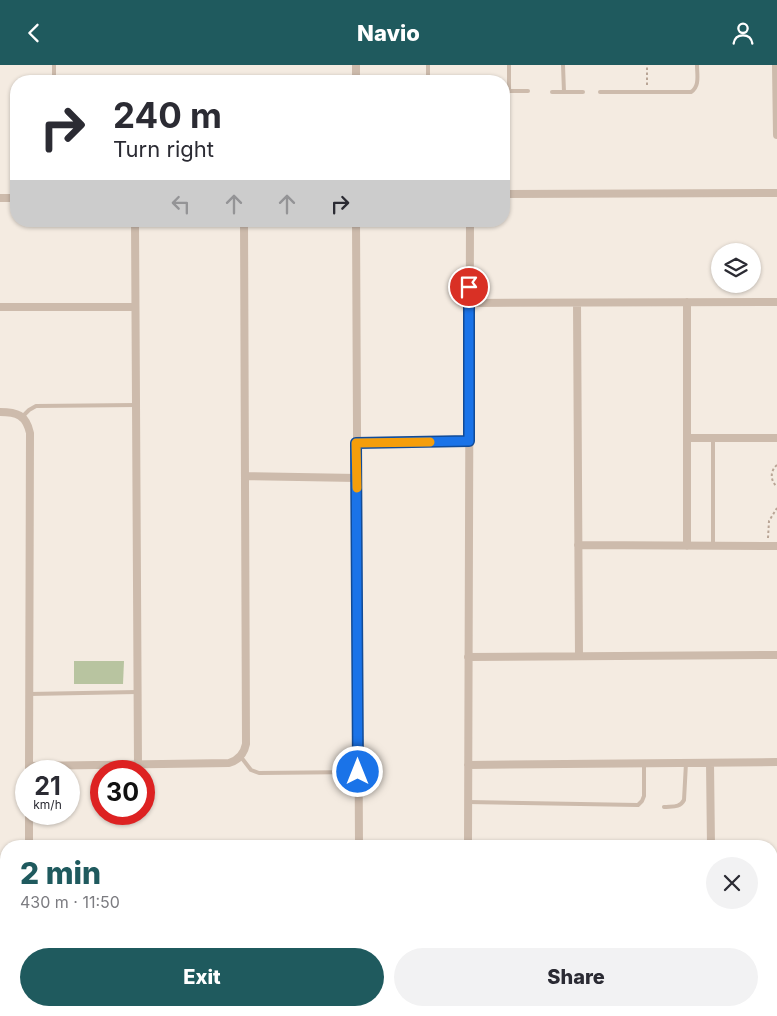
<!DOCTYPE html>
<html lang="en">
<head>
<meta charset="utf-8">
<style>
  :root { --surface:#fff; --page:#f2f2f3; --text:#2b2b33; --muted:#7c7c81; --accent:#1f5a5e }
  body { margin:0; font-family:Inter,sans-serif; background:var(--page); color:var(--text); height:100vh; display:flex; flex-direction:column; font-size:19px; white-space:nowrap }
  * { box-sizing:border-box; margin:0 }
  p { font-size:16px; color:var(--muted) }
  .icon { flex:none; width:28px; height:28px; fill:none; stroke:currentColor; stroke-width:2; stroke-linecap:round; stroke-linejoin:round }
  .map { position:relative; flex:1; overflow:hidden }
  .details { position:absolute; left:0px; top:775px; width:778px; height:176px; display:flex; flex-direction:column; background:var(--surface); border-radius:20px 20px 0 0; box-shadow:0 1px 4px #0004 }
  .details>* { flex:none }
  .hud { position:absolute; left:10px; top:10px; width:500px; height:152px; border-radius:20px; box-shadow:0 1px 4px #0004; background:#fff; color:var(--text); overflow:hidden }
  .fabs { position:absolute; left:711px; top:178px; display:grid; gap:10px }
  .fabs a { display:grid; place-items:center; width:50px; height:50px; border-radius:50%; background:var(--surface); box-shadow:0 1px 4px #0004; font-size:25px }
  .speed { position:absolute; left:15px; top:695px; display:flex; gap:10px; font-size:25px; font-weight:700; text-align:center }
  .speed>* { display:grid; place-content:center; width:65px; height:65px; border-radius:50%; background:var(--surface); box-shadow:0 1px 4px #0004; line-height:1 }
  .speed small { font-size:12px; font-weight:400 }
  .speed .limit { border:8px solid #d22; background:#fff; color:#111 }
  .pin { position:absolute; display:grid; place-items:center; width:42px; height:42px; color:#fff; margin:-21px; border:2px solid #fff; border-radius:50%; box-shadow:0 1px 5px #0007 }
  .me { position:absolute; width:55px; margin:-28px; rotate:0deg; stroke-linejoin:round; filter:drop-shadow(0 0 4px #0008) }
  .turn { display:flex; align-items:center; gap:18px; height:105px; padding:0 20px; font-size:22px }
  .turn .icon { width:65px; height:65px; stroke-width:2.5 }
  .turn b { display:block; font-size:35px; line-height:42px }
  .lanes { display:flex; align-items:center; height:48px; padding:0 20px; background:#0003; justify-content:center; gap:25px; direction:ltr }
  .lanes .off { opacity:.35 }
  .round { display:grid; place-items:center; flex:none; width:52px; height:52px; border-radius:26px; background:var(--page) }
  .headline { display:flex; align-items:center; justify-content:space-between; height:85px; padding:0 20px }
  h1 { font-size:30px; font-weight:800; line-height:38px; color:var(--accent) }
  .cta { display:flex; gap:10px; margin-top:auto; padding:10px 20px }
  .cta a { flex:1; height:58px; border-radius:30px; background:var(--accent); color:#fff; font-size:20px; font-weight:800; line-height:58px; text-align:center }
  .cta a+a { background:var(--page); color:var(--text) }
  header { display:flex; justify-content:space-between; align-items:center; height:65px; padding:0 20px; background:var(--accent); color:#fff; font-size:22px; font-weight:800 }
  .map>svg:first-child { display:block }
  .green { fill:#b8c4a0 }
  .sand { fill:#efdcb8 }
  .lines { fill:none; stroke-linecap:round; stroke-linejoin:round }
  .path { stroke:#b9a596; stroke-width:2; stroke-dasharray:2.5 2.5; stroke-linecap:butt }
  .lane { stroke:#cdbbac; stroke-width:4 }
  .street { stroke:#cdbbac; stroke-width:8 }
  .route-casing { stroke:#114b97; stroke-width:12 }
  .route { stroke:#1a73e8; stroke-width:9 }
  .slow { stroke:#f59e0b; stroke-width:9 }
</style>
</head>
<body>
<header><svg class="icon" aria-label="back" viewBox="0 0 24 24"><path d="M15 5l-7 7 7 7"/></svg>Navio<svg class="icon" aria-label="person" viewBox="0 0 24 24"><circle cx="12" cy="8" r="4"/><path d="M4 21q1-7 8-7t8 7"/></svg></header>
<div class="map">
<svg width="777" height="951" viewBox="0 0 777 951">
  <rect width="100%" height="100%" fill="#f4ebe1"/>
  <path class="green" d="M74,596h50l-1,23h-49z"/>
  <path class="sand" d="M257,945h201l1,6h-202z"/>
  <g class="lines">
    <path class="path" d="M647,20v-20
      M777,400c-7,6 -7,15 0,22
      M768,473l1,-17 8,-13
      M270,945v6
      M359,945v6
      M448,945v6
      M315,951v-6"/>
    <path class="lane" d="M54,0v16
      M428,0v16
      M509,0v26
      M563,0l1,27
      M504,26h24
      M552,27h31
      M600,27h91c9,-6 6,-17 6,-27
      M22,352l7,-7 7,-4 100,-1
      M713,481v-108
      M29,629l108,-2
      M241,692l10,13 8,3 100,-1
      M468,737l170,3 4,-4 2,-5v-33
      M664,742c8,-1 16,1 20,-7l2,-37"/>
    <path class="street" d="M776,0l1,70
      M356,16v-16
      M504,129l273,-1
      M0,133h16
      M135,156l3,543
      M356,156l3,625
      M469,238l308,-1
      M577,238l2,353
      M0,242h135
      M0,347c17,0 26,3 30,21l-1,338
      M687,373h90
      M357,378l112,-2
      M245,411l112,2
      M578,480l199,1
      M687,481v-244
      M468,592l309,-2
      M710,698l1,83
      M468,700l309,-3
      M29,701l200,-3c10,-3 15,-9 17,-19l-2,-523
      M29,781v-32
      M468,781l2,-625
      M0,809h6
      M771,914h6
      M0,916h6
      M251,945v6
      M468,945v6
      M712,951v-6"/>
  </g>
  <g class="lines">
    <g class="route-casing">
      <path id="route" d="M358,707l-2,-329 113,-2v-154"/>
    </g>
    <use href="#route" class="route"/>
    <path class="slow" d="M357,423l-1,-45 74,-1"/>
  </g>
</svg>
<div class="fabs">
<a><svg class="icon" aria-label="layers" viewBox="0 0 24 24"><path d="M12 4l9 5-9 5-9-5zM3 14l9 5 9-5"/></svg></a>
</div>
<div class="speed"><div>21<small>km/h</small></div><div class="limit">30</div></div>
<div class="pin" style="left:469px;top:222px;background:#d93025"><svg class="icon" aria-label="arrive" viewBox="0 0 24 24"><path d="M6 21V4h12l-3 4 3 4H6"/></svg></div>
<svg class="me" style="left:358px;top:707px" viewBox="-20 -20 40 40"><circle r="17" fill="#1a73e8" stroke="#fff" stroke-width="3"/><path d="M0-11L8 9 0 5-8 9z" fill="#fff"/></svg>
<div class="hud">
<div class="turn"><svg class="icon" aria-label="right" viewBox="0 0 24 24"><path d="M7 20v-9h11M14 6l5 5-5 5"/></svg><div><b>240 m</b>Turn right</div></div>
<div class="lanes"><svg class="icon off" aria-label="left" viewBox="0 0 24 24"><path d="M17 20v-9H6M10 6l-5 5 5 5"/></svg><svg class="icon off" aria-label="ahead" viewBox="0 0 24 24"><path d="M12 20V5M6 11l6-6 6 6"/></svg><svg class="icon off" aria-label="ahead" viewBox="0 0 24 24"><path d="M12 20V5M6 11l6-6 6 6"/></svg><svg class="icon" aria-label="right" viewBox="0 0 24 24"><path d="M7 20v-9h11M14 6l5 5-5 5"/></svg></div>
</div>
<section class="details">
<div class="headline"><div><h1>2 min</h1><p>430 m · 11:50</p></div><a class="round"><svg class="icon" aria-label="close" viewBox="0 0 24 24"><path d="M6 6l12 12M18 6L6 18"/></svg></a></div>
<div class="cta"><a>Exit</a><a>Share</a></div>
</section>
</div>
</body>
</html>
